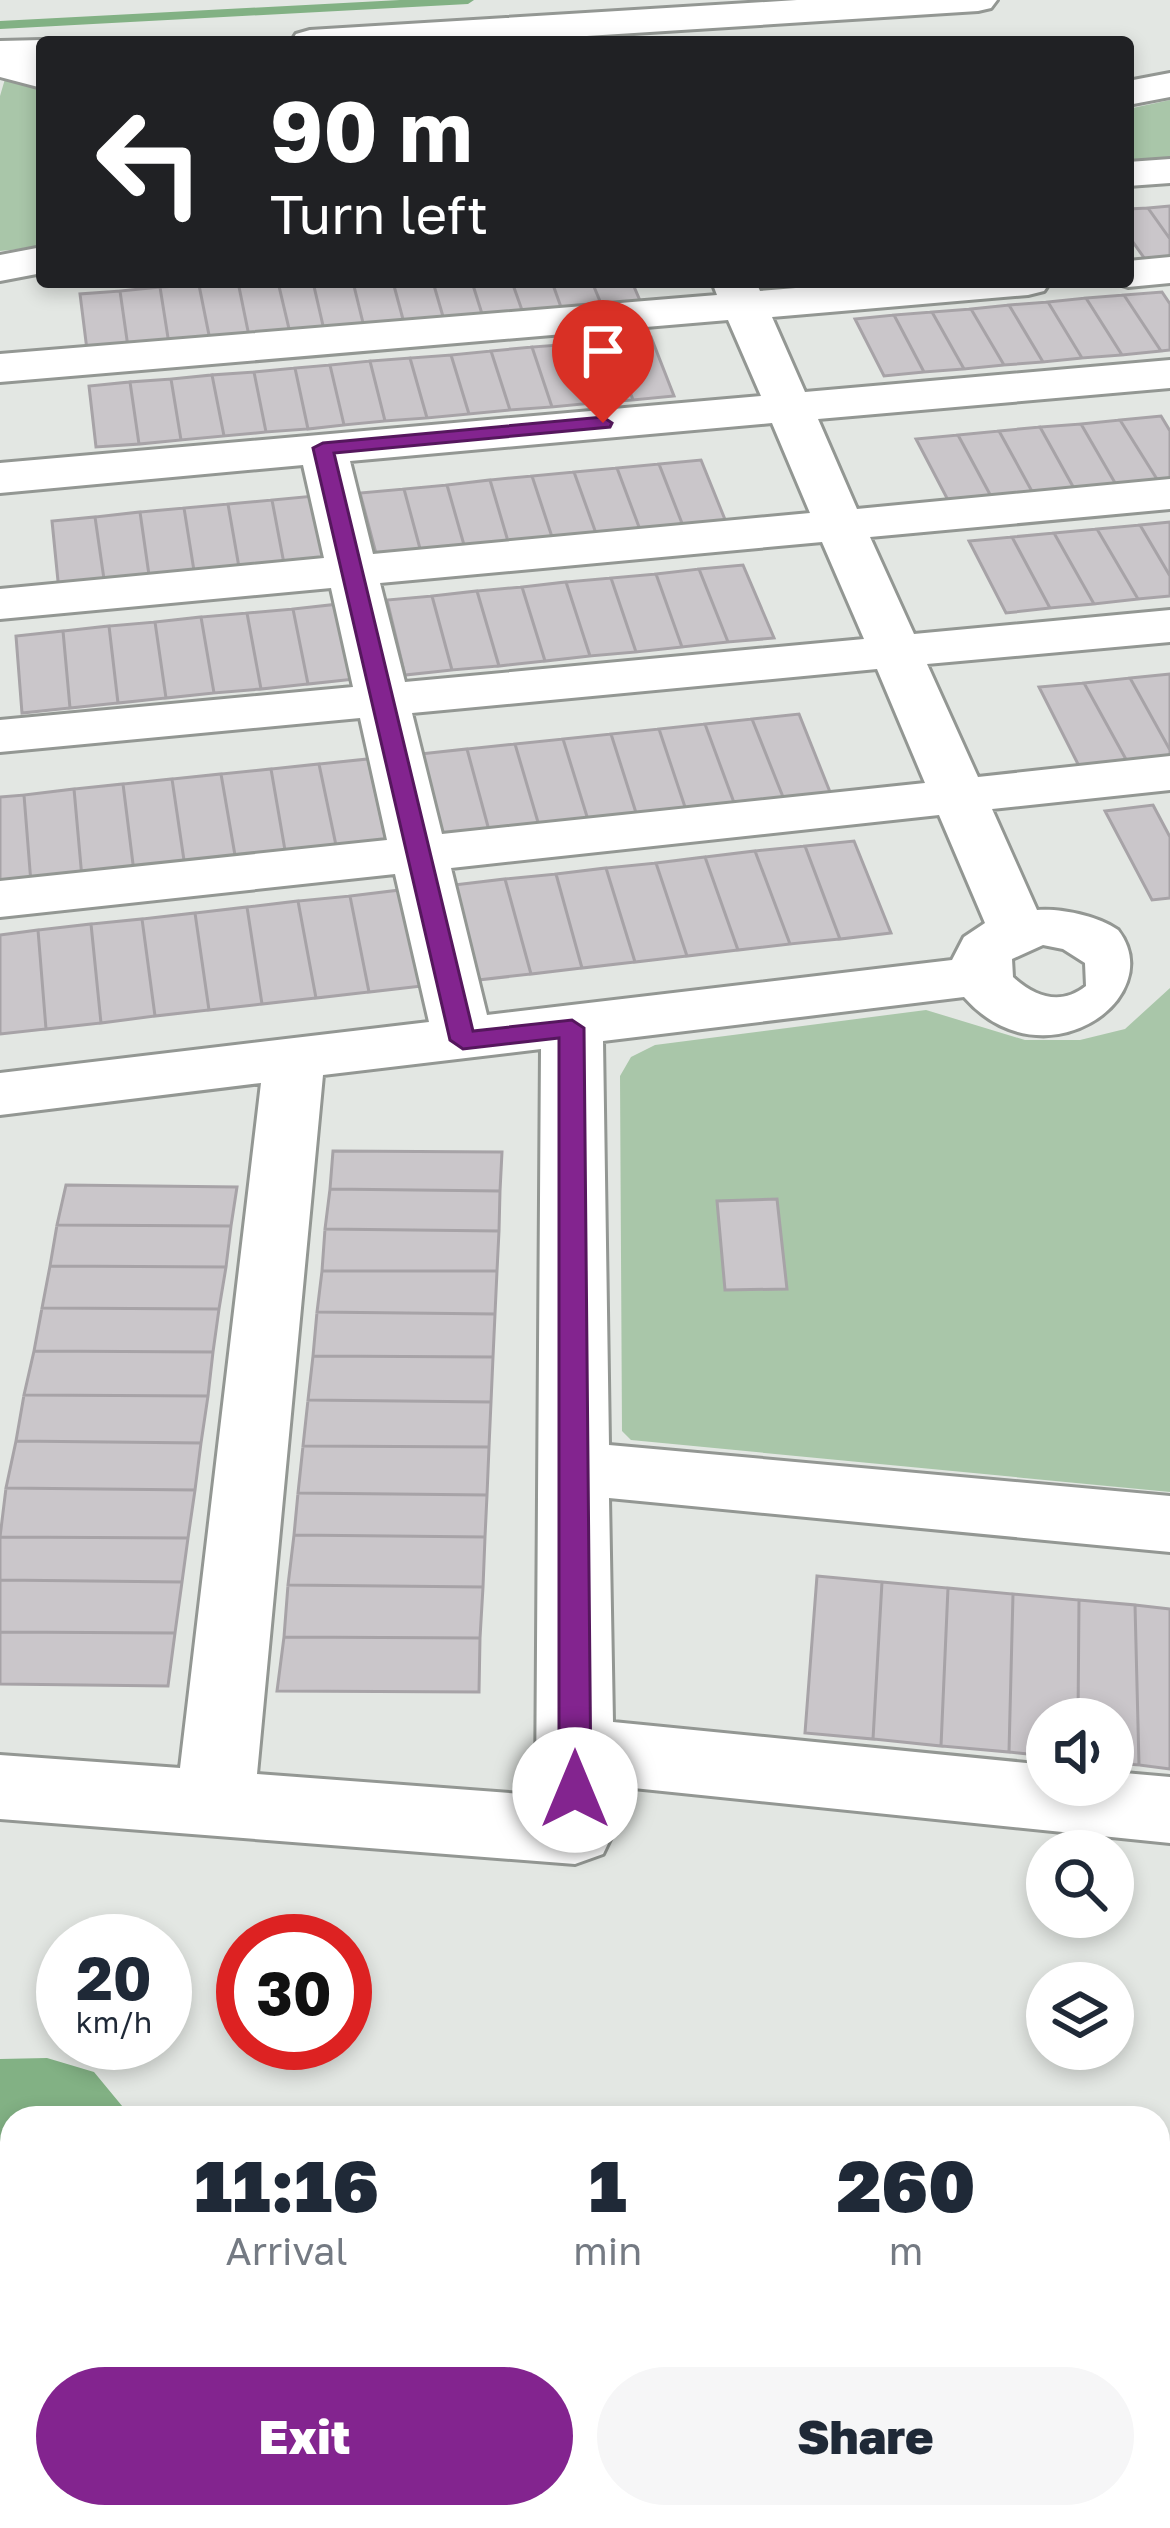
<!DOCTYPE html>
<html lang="en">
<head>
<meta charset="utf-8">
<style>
  :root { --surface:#fff; --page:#f6f6f7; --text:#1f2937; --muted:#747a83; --accent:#83248f }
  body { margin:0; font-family:"Golos Text",sans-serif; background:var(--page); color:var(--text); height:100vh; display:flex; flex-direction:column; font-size:45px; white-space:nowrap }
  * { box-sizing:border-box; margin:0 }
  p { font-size:39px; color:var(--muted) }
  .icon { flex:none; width:66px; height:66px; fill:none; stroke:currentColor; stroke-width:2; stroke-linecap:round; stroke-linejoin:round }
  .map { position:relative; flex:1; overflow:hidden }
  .details { position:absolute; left:0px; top:2106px; width:1170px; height:423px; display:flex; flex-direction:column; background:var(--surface); border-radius:36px 36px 0 0; box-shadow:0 6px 18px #0003 }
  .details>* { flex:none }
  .hud { position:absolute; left:36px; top:36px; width:1098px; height:252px; border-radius:12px; box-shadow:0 6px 18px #0003; background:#202124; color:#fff; overflow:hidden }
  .fabs { position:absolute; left:1026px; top:1698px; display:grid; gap:24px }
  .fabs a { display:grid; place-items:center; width:108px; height:108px; border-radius:50%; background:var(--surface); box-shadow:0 6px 18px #0003; font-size:60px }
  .speed { position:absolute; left:36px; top:1914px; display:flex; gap:24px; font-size:60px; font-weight:700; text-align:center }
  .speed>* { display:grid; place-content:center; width:156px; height:156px; border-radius:50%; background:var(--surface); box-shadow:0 6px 18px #0003; line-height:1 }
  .speed small { font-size:30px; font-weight:400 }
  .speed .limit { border:18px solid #d22; background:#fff; color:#111 }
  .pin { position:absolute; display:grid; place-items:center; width:102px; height:102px; color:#fff; margin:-123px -51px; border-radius:50% 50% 50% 0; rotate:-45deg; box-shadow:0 0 12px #0007 }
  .pin .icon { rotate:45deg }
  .me { position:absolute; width:132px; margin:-66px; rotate:0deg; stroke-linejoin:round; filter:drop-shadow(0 0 9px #0008) }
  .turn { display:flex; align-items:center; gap:42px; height:252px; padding:0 36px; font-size:54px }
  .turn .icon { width:156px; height:156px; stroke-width:2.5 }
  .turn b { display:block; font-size:84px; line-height:102px }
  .eta { display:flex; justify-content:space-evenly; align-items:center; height:204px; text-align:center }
  .eta b { font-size:72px; font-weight:800; line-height:84px }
  .action { display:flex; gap:24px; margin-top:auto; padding:24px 36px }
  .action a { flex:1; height:138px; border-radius:72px; background:var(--accent); color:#fff; font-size:48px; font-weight:800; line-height:138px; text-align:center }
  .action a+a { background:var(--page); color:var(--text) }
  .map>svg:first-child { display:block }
  .green { fill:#a9c6a9 }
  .water { fill:#82b184 }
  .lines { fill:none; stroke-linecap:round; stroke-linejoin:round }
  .stream { fill:#82b184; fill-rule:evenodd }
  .building { fill:#cac6ca; stroke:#a7a3a7; stroke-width:3 }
  .minor-casing { stroke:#939793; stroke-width:6 }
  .major-casing { stroke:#939793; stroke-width:6 }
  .minor { fill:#fff; fill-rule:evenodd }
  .major { fill:#fff; fill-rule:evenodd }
  .route { fill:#83248f; stroke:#55175d; stroke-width:3 }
</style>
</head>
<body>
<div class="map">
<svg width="1170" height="2528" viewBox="0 0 1170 2528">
  <rect width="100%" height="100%" fill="#e3e7e3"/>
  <path class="green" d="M5,79l37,11v157l-42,4v-155z
    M1170,100v57l-42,3v-51z
    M1170,988v504l-539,-52 -9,-9 -2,-355 11,-19 24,-12 271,-35 99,30h55l45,-11z"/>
  <path class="water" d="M47,2058l47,14 38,46h-120v399h474l-9,11h-477v-469z
    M1158,2377l12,2v149h-540l8,-11h520z"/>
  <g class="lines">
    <path class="stream" d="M400,0h74l-6,4 -468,25v-8z"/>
  </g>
  <path class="building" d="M1170,206v33l-22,-31z
    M1148,208l22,31v21l-23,2 -19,-27v-26z
    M238,282l11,54 -39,4 -11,-55z
    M238,282h40l12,51 -41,3z
    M278,282h35l11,48 -34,3z
    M313,282h40l11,45 -40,3z
    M353,282h40l11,41 -40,4z
    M393,282h40l11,38 -40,3z
    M433,282h39l11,35 -39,3z
    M472,282h40l11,31 -40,4z
    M512,282h40l10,28 -39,3z
    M552,282h40l10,24 -40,4z
    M592,282h40l9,21 -39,3z
    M199,285l11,55 -41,4 -9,-57z
    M160,287l9,57 -41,3 -8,-56z
    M120,291l8,56 -41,3 -7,-56z
    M1162,292l8,12v46l-9,1 -37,-56z
    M1124,295l37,56 -39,4 -36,-57z
    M1086,298l36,57 -40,3 -34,-56z
    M1048,302l34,56 -39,4 -34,-57z
    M1009,305l34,57 -39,3 -33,-56z
    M971,309l33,56 -40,4 -32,-57z
    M932,312l32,57 -40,3 -30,-57z
    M894,315l30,57 -40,4 -29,-57z
    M651,337l23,59 -41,4 -22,-59z
    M611,341l22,59 -40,3 -21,-59z
    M572,344l21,59 -41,4 -20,-60z
    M532,347l20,60 -42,3 -19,-59z
    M491,351l19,59 -41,4 -18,-59z
    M451,355l18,59 -42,4 -17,-60z
    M410,358l17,60 -42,3 -15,-60z
    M370,361l15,60 -41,4 -14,-60z
    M330,365l14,60 -36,4 -13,-61z
    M295,368l13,61 -42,3 -12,-60z
    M254,372l12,60 -42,4 -12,-61z
    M212,375l12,61 -43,4 -10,-61z
    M171,379l10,61 -42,4 -9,-62z
    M130,382l9,62 -43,3 -7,-61z
    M1161,416l9,15v52l-10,1 -40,-64z
    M1120,420l40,64 -42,4 -37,-64z
    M1081,424l37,64 -42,4 -36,-65z
    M1040,427l36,65 -42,3 -35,-64z
    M999,431l35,64 -41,5 -35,-65z
    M958,435l35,65 -43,4 -34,-65z
    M701,460l27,67 -43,4 -26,-67z
    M659,464l26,67 -43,4 -25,-67z
    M617,468l25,67 -44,4 -24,-67z
    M574,472l24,67 -44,4 -22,-67z
    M532,476l22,67 -44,5 -20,-68z
    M490,480l20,68 -44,4 -19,-67z
    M447,485l19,67 -44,4 -18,-67z
    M404,489l18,67 -44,5 -18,-68z
    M314,496l16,69 -45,4 -13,-69z
    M272,500l13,69 -45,4 -12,-69z
    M228,504l12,69 -45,4 -11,-69z
    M184,508l11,69 -45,5 -10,-70z
    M140,512l10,70 -45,4 -10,-69z
    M95,517l10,69 -46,5 -7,-70z
    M1170,522v54l-30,-51z
    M1140,525l30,51v20l-32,3 -41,-70z
    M1097,529l41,70 -44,5 -40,-71z
    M1054,533l40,71 -44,4 -38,-71z
    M1012,537l38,71 -44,5 -37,-72z
    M743,565l31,73 -46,4 -29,-73z
    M699,569l29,73 -46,5 -26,-73z
    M656,574l26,73 -46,5 -25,-74z
    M611,578l25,74 -46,4 -24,-74z
    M566,582l24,74 -45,5 -23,-74z
    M522,587l23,74 -46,5 -22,-75z
    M477,591l22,75 -47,4 -20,-74z
    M432,596l20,74 -47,5 -18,-75z
    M339,604l16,75 -47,5 -15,-75z
    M293,609l15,75 -47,5 -14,-76z
    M247,613l14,76 -47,4 -13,-76z
    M201,617l13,76 -48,5 -11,-76z
    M155,622l11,76 -48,5 -9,-77z
    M109,626l9,77 -48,5 -7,-77z
    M63,631l7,77 -48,5 -6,-77z
    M1170,674v76l-40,-72z
    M1130,678l40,72v9l-42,4 -44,-80z
    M1084,683l44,80 -48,5 -41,-81z
    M799,714l33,83 -47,5 -33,-83z
    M752,719l33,83 -49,6 -31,-84z
    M705,724l31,84 -49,5 -28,-84z
    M659,729l28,84 -49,6 -27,-85z
    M611,734l27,85 -49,4 -26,-84z
    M563,739l26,84 -49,6 -25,-85z
    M515,744l25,85 -50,5 -23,-85z
    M467,749l23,85 -50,6 -20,-86z
    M368,759l19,86 -50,5 -18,-86z
    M319,764l18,86 -51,6 -15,-87z
    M271,769l15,87 -50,5 -15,-87z
    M221,774l15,87 -51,6 -13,-88z
    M172,779l13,88 -51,5 -11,-88z
    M123,784l11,88 -52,6 -8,-89z
    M74,789l8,89 -51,5 -7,-88z
    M24,795l7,88 -31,4v-90z
    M1153,805l17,32v61l-18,2 -47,-89z
    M854,841l37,92 -51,6 -35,-93z
    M805,846l35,93 -50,5 -35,-93z
    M755,851l35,93 -52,6 -33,-93z
    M705,857l33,93 -51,6 -31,-93z
    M656,863l31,93 -52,6 -29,-94z
    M606,868l29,94 -53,6 -26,-94z
    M556,874l26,94 -51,6 -26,-95z
    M505,879l26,95 -53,6 -24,-95z
    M400,890l22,96 -53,6 -19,-96z
    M350,896l19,96 -53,6 -18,-97z
    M298,901l18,97 -54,6 -15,-97z
    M247,907l15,97 -53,6 -14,-97z
    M195,913l14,97 -54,6 -13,-97z
    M142,919l13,97 -54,7 -10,-99z
    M91,924l10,99 -55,6 -8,-99z
    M38,930l8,99 -46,5v-99z
    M333,1151l169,1 -2,39 -170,-2z
    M66,1185l171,2 -6,39 -174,-1z
    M330,1189l170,2 -1,40 -174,-2z
    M777,1199l10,90 -62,1 -8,-89z
    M57,1225l174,1 -5,41 -176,-1z
    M325,1229l174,2 -2,40h-175z
    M50,1266l176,1 -7,42 -177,-1z
    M322,1271h175l-2,43 -178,-2z
    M42,1308l177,1 -6,43 -179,-1z
    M317,1312l178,2 -2,43 -180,-1z
    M34,1351l179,1 -5,44 -184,-1z
    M313,1356l180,1 -2,45 -183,-2z
    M24,1395l184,1 -7,47 -185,-2z
    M308,1400l183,2 -2,45 -186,-1z
    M16,1441l185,2 -6,47 -189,-2z
    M303,1446l186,1 -2,48 -189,-2z
    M6,1488l189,2 -7,48 -188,-1z
    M298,1493l189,2 -2,42 -191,-2z
    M294,1535l191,2 -2,50 -195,-2z
    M0,1537l188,1 -6,44 -182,-2z
    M817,1576l65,6 -9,157 -68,-6z
    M0,1580l182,2 -7,51 -175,-1z
    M882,1582l66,6 -7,158 -68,-7z
    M288,1585l195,2 -3,51 -196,-1z
    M948,1588l65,6 -4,158 -68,-6z
    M1013,1594l66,6 -1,119h-31v37l-38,-4z
    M1079,1600l56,5 4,160 -26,-2v-44h-35z
    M1135,1605l35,4v160l-31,-4z
    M0,1632l175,1 -7,53 -168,-2z
    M284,1637l196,1 -1,54 -202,-1z"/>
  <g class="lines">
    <g class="minor-casing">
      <path id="minor" d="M0,53l42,11v24l-42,-11z
        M1170,73v24l-42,8v-24z
        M1170,159v24l-42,3v-24z
        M42,247v26l-42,8v-26z
        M1170,257v26l-42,4 -16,-5h16v-21z
        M712,282h44l4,9 109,-9h181l-6,9 -16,4 -256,22 33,75 365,-32v28l-352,31 39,90 313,-30v30l-300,28 44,97 256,-24v32l-243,22 51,113 192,-21v34l-178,19 45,101c24,-2 61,6 81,20 52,67 -74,158 -154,67l-361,44 6,404 561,51v56l-561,-54 4,224 434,43v20h66v-13l57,5v66l-556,-57v45l-11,23 -28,10 -575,-45v-64l180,13 81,-685 -261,32v-42l429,-51 -34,-148 -395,43v-36l387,-41 -27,-122 -360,34v-32l353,-33 -22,-99 -331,31v-30l324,-31 -21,-93 -303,28v-30l761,-67 -33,-76 -728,62v-28l717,-59zM772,423l38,90 -437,41 -23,-93zM822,542l42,97 -459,43 -25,-99zM877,669l48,114 -483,51 -30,-121zM939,815l46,108 -21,14 -12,23 -465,55 -36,-147zM1043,945l20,4 22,14 1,23c-25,20 -51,11 -73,-9l-1,-18zM541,1049l-5,746 -279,-21 66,-699z"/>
    </g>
    <g class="major-casing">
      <path id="major" d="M797,0h200l-6,8 -13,3 -485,31h-202l5,-8 14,-4z
        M0,41l42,-1 7,2h-7v22l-42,1z"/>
    </g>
    <use href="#minor" class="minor"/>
    <use href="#major" class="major"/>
  </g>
  <path class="route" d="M603,417l9,6 -2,4 -276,26 139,578 99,-11 12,8 7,762 -5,10 -11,4 -12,-4 -4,-10v-752l-96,11 -13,-9 -137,-592 10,-5z"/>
</svg>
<div class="fabs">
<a><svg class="icon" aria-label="sound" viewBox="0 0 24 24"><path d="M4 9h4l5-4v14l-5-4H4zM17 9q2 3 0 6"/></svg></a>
<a><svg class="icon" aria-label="search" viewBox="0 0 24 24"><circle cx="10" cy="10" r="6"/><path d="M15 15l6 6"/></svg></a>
<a><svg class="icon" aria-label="layers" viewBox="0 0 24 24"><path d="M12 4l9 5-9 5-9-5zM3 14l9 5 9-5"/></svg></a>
</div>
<div class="speed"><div>20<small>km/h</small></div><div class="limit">30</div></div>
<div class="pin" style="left:603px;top:423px;background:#d93025"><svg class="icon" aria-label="arrive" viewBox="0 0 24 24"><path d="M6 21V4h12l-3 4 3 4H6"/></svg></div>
<svg class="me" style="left:575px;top:1790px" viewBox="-20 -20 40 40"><circle r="19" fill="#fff"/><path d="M0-13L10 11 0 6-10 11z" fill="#83248f"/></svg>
<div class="hud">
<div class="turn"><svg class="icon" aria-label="left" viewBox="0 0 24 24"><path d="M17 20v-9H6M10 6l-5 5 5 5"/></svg><div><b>90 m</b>Turn left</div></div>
</div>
<section class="details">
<div class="eta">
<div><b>11:16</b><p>Arrival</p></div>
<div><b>1</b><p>min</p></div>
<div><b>260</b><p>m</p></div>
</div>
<div class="action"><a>Exit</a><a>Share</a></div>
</section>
</div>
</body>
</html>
